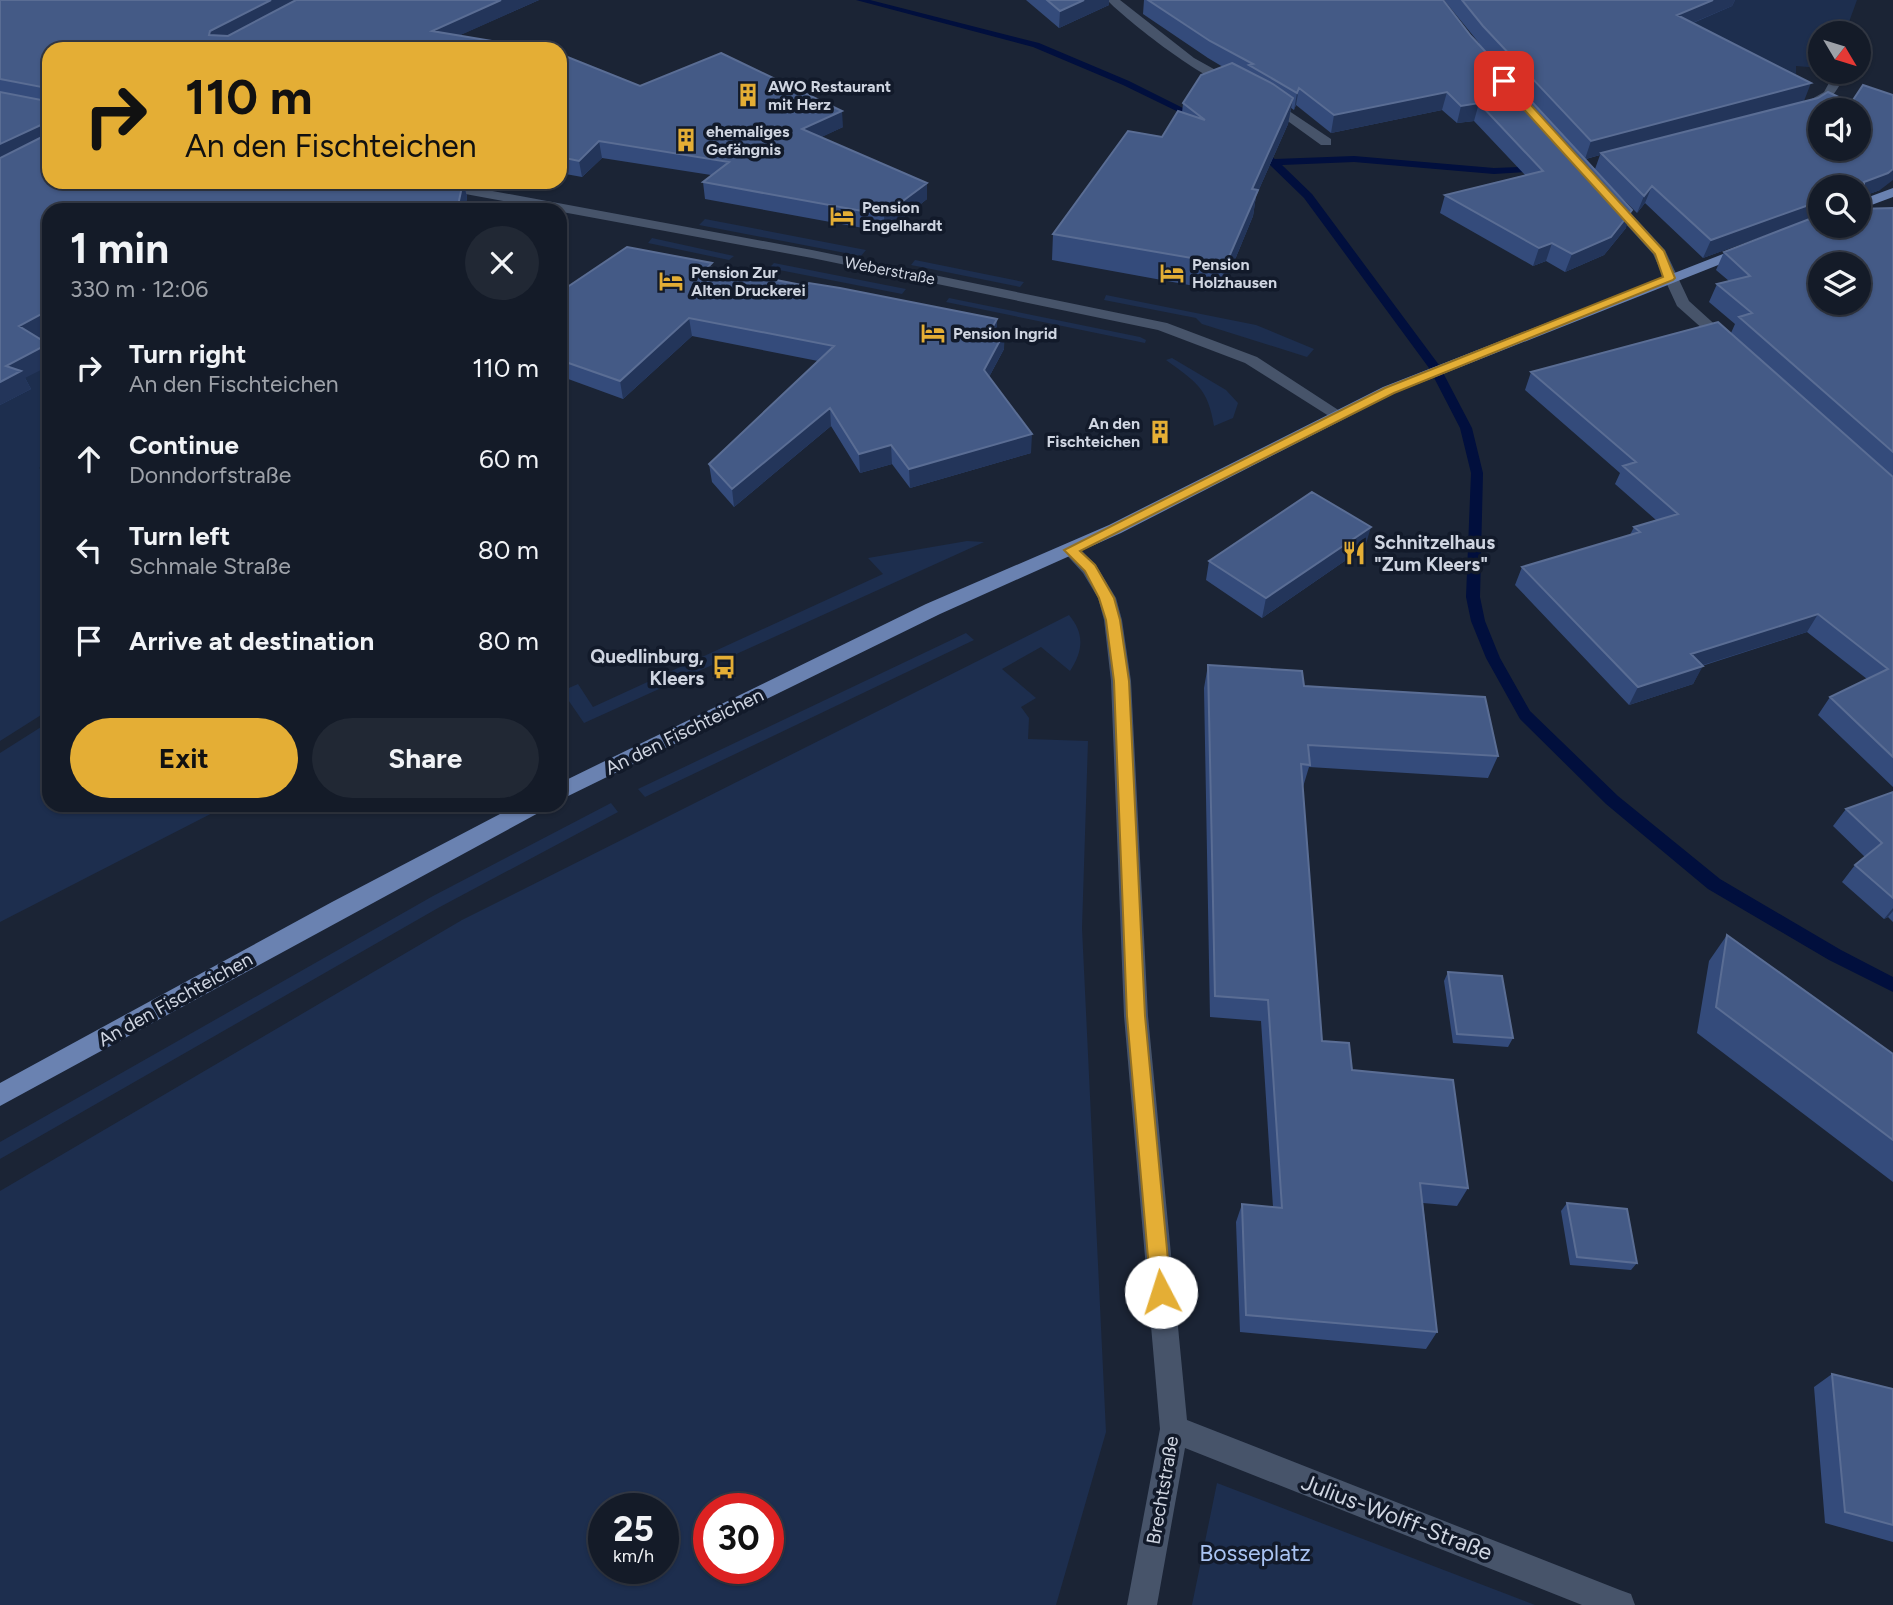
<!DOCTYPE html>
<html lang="en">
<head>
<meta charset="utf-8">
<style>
  :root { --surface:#141b28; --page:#212834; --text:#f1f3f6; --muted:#9da1a8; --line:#333945; --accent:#e4ae35 }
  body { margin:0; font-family:Figtree,sans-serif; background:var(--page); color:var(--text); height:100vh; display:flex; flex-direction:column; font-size:26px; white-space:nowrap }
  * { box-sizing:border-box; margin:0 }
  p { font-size:23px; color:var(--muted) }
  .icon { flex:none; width:38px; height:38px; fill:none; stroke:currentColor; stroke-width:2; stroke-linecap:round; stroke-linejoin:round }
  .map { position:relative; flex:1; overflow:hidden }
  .side { position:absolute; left:42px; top:203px; width:525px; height:609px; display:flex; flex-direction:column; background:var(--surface); border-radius:21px; box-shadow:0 2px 5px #0004,0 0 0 2px var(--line) }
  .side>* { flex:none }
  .top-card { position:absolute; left:42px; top:42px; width:525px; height:147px; border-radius:21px; box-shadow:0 2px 5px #0004,0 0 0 2px var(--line); background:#e4ae35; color:#111; overflow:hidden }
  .needle { width:46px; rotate:128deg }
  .fabs { position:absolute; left:1808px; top:21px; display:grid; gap:14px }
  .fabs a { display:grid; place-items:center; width:63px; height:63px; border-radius:50%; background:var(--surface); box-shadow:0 2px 5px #0004,0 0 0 2px var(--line); font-size:35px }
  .speed { position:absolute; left:588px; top:1493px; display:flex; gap:14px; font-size:35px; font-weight:700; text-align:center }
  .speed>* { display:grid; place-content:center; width:91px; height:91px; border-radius:50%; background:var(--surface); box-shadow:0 2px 5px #0004,0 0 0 2px var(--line); line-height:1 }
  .speed small { font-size:18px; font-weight:400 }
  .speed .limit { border:10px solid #d22; background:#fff; color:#111 }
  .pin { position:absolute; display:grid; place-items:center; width:60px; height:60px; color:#fff; margin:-30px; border-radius:14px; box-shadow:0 4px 10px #0006 }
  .me { position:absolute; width:77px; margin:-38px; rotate:355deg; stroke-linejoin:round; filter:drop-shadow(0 0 5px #0008) }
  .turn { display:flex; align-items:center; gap:24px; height:147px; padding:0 28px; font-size:32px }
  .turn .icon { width:91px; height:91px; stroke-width:2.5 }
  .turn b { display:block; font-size:49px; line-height:60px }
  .round { display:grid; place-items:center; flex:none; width:74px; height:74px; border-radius:37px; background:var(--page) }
  .head { display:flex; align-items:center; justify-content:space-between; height:119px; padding:0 28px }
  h1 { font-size:42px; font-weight:700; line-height:52px }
  .button { display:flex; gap:14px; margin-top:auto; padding:14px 28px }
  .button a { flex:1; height:80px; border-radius:42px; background:var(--accent); color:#111; font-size:28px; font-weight:700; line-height:80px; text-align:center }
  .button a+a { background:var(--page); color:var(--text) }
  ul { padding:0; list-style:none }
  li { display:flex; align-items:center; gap:21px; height:91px; padding:0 28px }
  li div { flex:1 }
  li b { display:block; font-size:26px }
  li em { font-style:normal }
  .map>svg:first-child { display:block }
  .green { fill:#1d2e4e; fill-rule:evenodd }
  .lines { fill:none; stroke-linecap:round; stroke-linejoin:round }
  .stream { fill:#010f3d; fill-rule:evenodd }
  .minor { fill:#47546a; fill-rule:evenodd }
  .major { fill:#6a82b1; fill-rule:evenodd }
  .wall { fill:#344b7b; fill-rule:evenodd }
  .shaded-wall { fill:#23355a }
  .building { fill:#445a86; stroke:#5a6d94; stroke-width:2; fill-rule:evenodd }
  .route { fill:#e4ae35; stroke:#947122; stroke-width:2 }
  .labels { text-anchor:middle; stroke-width:7; stroke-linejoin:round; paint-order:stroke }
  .far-poi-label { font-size:16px; font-weight:bold; fill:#cfd5e1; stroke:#121a2a; text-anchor:start }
  .far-street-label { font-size:16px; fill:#cfd5e1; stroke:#121a2a }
  .poi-label { font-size:19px; font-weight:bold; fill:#cfd5e1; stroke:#121a2a; text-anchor:start }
  .street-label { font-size:19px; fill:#cfd5e1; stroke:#121a2a }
  .near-street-label { font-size:23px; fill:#cfd5e1; stroke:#121a2a }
  .near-park-label { font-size:23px; fill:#aac4f3; stroke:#121a2a }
</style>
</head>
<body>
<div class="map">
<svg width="1893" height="1605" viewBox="0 0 1893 1605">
  <rect width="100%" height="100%" fill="#1b2435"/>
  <path class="green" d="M1658,0h199l-12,33h-25v35l-24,-2v8c-49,-8 -99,-46 -138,-74z
    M705,219l161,31 -5,6 -162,-31z
    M652,238l82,18 -5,4 -81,-17z
    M915,260l109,22 -4,5 -109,-22z
    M774,263l132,26 -4,5 -133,-26z
    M1106,295l150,30 58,24 -7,8 -105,-33 -6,-6 -92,-18z
    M949,298l191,39 6,3 -1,3 -199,-41z
    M49,342v120l-10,6 10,5v237l-49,31v-374z
    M1172,358l54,32 12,13 -5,15 -19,8c-6,-38 -18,-44 -48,-66z
    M967,541l17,1 -400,181 -22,-32 16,-7 15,23 290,-133 -15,-16z
    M1069,615c16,19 14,36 1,56l-29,-24 -39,22 34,29 -15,9 8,11 -1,21 60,2 -6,187 24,504 -50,173h-1056v-414l462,-271zM604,1508h59v60h-59zM709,1508h59v60h-59z
    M966,633l8,7 -329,157 -7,-8z
    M49,722v83h179l-228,117v-169z
    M611,803l7,9 -180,96 -438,251v-17l433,-246z
    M1217,1483l318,122h-343z"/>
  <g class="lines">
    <path class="stream" d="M856,0h14l169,43 90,38 76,38 -8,2 -74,-36 -90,-38z
      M1252,149h8l15,10 79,-3 140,12 52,-2 1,2 -5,3 -48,3 -140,-12 -72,3 30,29 127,171 33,63 11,45 -3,124 5,24 15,37 30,53 88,85 102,83 121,71 52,27v15l-64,-32 -121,-71 -102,-85 -86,-85 -34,-61 -15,-37 -5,-24 5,-124 -11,-45 -31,-60 -125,-170 -35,-34 -17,-11z"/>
    <path class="minor" d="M1107,0h13l74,58 45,25 -2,3c-23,4 -112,-67 -130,-86z
      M1835,72h12c-9,17 -21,40 -44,38v-6l21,-12z
      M1268,97l63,42v6h-10l-57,-41 -2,-3z
      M415,182h29l368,68 355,73 90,34 89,58 -2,3h-12l-87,-55 -87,-33 -346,-72 -390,-72z
      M1611,196l5,1 49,53 24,51 43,39 3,3 -3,3h-10l-45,-40 -24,-52 -49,-54z
      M1071,544l6,2 19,19 20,33 6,22 9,61 17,335 39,404 433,170 11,4 4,11h-53l-397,-157 -28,157h-30l33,-176 -36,-413 -13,-335 -7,-61 -6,-22 -15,-25 -21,-23z"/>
    <path class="major" d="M1893,188v9l-35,13v-9z
      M1746,245l5,1 2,3 -2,3 -356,141 -274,140 -181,81 -380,186v-17l366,-179 183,-79 274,-138z
      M517,805h29l-4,6 -542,295v-23l332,-181z"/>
  </g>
  <path class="wall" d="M0,0h539l-79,35 -411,147h421v2l-6,-1 3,14 -2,13h-416v122l-10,6 -14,40 6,11 -31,16z
    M1026,0h83v5l-50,23z
    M1144,0h299l28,36 8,7 -35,-43h291l-3,6 -39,17 111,78 -68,18 144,71 -19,7 -3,6v-16h-38v39l73,-18v579l-75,-72 12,-18 37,-18 -60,-47 -105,34 -9,18 -64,21 -114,-120 7,-18 108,-32 4,-8 22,-7 -41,-36 5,-11 -95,-83 6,-18 200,-39 4,-9 -26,-22 8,-18 12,-3 -13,-11 8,-18 68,-27 -89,33 -58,-55 -8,10 -23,-23 12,38 -22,27 -39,17 -19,-11 -13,5 -93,-53 5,-18 80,-20 -51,-54 -17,2 -15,-13 -111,23 -35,-28 -2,5 -3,-2 -3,16 -32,72 -3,20 -31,75 -170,-31 1,-26 109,-97 20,-24 1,-10 40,-36 -15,-9 -65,-44zM1600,155l-5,14 -9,-10z
    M560,54l80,32 203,41 -22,10 106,46v16l-42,33 -180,-33 -2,-17 8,-7 -109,-17 -20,19 -22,-4z
    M712,268l285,61 7,20 -15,28 42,76 -121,35 -18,-24 -32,9 -29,-47 -97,81 -22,-25 -3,-18 109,-103 -126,-25 -69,63 -63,-23v-84z
    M1365,547l-103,71 -56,-38 3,-19z
    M1208,665l96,21 194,70 -10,22 -179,-11 -6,20 19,254 146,147 -11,18 -34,-3 14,129 -11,17 -186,-17 -4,-110 6,-18 31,3 -12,-186 -51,-4 -6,-329z
    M1893,792v130l-5,-5 -4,2 -42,-37 13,-17 10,-8 -32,-31 13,-17z
    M1727,935l166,119v128l-196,-149 12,-72z
    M1448,972l65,66 -5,9 -55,-4 -9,-62z
    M1567,1203l70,60 -6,7 -61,-5 -9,-54z
    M1832,1374l61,15v153l-68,-19 -11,-136z"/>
  <path class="shaded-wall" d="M271,0h35l-90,47 -7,-12 1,-4z
    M501,0h38l-103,46 -4,-15z
    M1084,0h25v5l-50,23 1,-17z
    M1713,0h22l-3,6 -61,26 6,-17z
    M1811,83l-7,18 -202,53 -1,-1 -1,2 -15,4 6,-18z
    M1299,88l-3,17 -2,5 3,-17z
    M1447,92l-5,18 -111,23 3,-18z
    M1293,98l-5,26 -32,72 -3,20 -31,75 4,-27 26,-75z
    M1479,103l-5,18 -17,2 4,-17z
    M842,111l1,16 -40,19 -1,-17z
    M43,124l6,12 -49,28v-20z
    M599,141l3,17 -20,19 -3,-16z
    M1893,169v11l-13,10 -19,7 -3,6v-9l6,-12z
    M463,182l4,15 -2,13h-8z
    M927,183v16l-42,33 -1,-17z
    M1652,186l-7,17 -8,10 7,-17z
    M1820,201v14l-117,43 8,-18z
    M1632,210l-6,18 -22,27 -39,17 7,-18z
    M1552,243l-6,18 -13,5 6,-18z
    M49,310v22l-21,12 -9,-18z
    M689,318l3,18 -69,63 -3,-18z
    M997,319v18l-5,-9z
    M1005,331l-1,18 -21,39 1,-18z
    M48,344l1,22 -24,12 6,11 -31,16v-23l6,-16z
    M830,408l1,18 -97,81 -2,-18z
    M1032,434l-1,19 -121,35 -1,-19z
    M891,445l1,19 -32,9 -1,-19z
    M1371,527l-6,20 -103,71 4,-20z
    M1818,614l-11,18 -126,40 10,-18z
    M1703,666l-10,18 -64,21 9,-18z
    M1893,908v3l-5,6 -4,2z"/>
  <path class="building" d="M0,0h271l-61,31 -1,4 19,1 68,-36h205l-69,31 108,18h-491v133h414l-6,28h-408v100l-30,16 29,18 -42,22 15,5 -21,11v-224l42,-21 1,-13 -43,20v-52l41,8 3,-2 -2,-11 -42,-8z
    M1047,0h37l-24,11z
    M1148,0h295l28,36 161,174 -21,27 -39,17 -20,-11 -13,5 -94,-53 98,-24 -64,-68 -18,3 -14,-14 -113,23 -35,-27 -2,5 -48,-28 4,-1 -43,-23z
    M1462,0h251l-36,15 134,68 -220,58 -108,-115z
    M721,53l121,58 -40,18 125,54 -43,32 -181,-33 26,-20 -130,-21 -20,20 -19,-4v-103l80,32z
    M1232,63l41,21 20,14 -41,91 6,1 -32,74 -173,-30 75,-103 34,6 16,-26 27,9 -22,-17 18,-28z
    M1863,85l30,10v74l-5,4 -24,9v10l-6,4v-9h-38v14l-109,39 -59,-54 -8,10 -43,-43 217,-55 10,-6 23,11zM1820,110h38v39h-38z
    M1893,208v244l-154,-135 13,-4 -35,-29 33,-8 -26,-24 96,-37v11h38v-17zM1820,264h38v39h-38z
    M627,247l85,16 -4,4 99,19 2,-3 31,5 157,31 -5,9 13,3 -21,39 48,64 -123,35 -18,-24 -32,9 -29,-46 -98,81 -23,-25 125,-118 -145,-28 -69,63 -60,-21v-68z
    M1718,322l175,155v280l-63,-60 58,-28 -70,-55 -127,40 12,12 -65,21 -116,-120 118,-35 -6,-5 44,-13 -55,-48 13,-4 -105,-90z
    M1312,492l59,35 -105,71 -57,-37z
    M1208,665l94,6 2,15 181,11 13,59 -190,-11 2,20 -9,-1 21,277 27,2 3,27 101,10 15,108 -48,-5 17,149 -191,-17 -4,-111 40,4 -14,-208 -53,-4z
    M1893,792v106l-38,-33 27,-22 -36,-34z
    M1727,935l166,119v86l-177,-133z
    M1448,972l54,4 11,62 -56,-4z
    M1567,1203l60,6 10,54 -60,-6z
    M1832,1374l61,15v136l-48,-13z"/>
  <path class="route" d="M1500,79h7l157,172 11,27 -2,2 -279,113 -314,158 15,14 19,33 6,22 9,61 16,335 26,276 -3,7 -7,3 -7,-3 -3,-7 -24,-276 -13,-335 -8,-61 -7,-22 -14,-27 -21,-21 321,-162 278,-111 -8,-23 -155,-171z"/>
  <defs>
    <g id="building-bare" transform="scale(1.89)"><path d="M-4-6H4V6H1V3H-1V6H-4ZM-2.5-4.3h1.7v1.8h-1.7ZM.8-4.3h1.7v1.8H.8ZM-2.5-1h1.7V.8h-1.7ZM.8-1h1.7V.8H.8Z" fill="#e4ae35" stroke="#121a2a" stroke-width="2.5" paint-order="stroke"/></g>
    <g id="hotel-bare" transform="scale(1.89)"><path d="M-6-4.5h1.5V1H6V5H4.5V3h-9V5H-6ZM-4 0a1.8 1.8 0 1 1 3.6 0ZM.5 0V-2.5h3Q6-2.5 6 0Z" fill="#e4ae35" stroke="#121a2a" stroke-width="2.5" paint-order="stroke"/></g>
    <g id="restaurant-bare" transform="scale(1.89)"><path d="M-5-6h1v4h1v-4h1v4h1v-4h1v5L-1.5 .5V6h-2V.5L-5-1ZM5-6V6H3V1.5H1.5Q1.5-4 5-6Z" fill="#e4ae35" stroke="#121a2a" stroke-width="2.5" paint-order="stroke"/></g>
    <g id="bus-bare" transform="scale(1.89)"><path d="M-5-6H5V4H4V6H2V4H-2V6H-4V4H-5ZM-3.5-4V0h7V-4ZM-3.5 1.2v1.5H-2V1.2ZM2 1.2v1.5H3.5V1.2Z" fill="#e4ae35" stroke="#121a2a" stroke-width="2.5" paint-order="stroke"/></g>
  </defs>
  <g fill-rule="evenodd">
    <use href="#building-bare" x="748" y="95"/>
    <use href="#building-bare" x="686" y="140"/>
    <use href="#hotel-bare" x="842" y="216"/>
    <use href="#hotel-bare" x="1172" y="273"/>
    <use href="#hotel-bare" x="671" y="281"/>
    <use href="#hotel-bare" x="933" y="333"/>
    <use href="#building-bare" x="1160" y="432"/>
    <use href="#restaurant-bare" x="1354" y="553"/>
    <use href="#bus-bare" x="724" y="667"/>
  </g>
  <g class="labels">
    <g class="far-poi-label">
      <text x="768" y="92">AWO Restaurant<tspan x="768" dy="18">mit Herz</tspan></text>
      <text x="706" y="137">ehemaliges<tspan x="706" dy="18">Gefängnis</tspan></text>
      <text x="862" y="213">Pension<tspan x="862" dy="18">Engelhardt</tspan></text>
      <text x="1192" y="270">Pension<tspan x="1192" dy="18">Holzhausen</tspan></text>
      <text x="691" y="278">Pension Zur<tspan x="691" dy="18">Alten Druckerei</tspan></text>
      <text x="953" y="339">Pension Ingrid</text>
      <text x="1140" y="429" text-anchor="end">An den<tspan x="1140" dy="18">Fischteichen</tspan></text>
    </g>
    <g class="far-street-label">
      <text transform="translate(890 270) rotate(11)" y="6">Weberstraße</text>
    </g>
    <g class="poi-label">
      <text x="1374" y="549">Schnitzelhaus<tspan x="1374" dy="22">"Zum Kleers"</tspan></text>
      <text x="704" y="663" text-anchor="end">Quedlinburg,<tspan x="704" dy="22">Kleers</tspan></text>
    </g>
    <g class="street-label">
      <text transform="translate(684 731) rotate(-26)" y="7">An den Fischteichen</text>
      <text transform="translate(175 999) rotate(-29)" y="7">An den Fischteichen</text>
      <text transform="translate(1162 1490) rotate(-80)" y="7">Brechtstraße</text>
    </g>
    <g class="near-street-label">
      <text transform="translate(1397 1517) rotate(21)" y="8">Julius-Wolff-Straße</text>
    </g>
    <g class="near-park-label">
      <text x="1255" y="1561">Bosseplatz</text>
    </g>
  </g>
</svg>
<div class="fabs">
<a><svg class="needle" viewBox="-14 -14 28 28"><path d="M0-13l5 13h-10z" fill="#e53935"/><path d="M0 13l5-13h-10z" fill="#9da1a8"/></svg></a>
<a><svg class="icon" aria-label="sound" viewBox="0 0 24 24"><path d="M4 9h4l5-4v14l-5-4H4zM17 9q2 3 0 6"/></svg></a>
<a><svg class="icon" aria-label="search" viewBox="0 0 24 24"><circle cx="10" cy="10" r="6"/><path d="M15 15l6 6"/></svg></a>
<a><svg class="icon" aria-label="layers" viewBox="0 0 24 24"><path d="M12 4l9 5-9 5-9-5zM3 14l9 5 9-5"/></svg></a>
</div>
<div class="speed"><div>25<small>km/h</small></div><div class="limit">30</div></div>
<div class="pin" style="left:1504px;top:81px;background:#d93025"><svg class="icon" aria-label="arrive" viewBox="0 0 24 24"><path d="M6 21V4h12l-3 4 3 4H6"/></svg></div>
<svg class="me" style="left:1161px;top:1292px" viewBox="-20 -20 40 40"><circle r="19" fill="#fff"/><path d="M0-13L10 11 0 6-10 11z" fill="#e4ae35"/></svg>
<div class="top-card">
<div class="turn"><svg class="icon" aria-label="right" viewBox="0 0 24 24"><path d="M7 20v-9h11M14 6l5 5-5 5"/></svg><div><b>110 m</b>An den Fischteichen</div></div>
</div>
<section class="side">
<div class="head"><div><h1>1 min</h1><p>330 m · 12:06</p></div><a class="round"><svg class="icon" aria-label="close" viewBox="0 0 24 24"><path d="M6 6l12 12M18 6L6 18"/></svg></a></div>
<ul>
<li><svg class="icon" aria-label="right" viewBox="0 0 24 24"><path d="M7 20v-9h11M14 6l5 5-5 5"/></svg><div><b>Turn right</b><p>An den Fischteichen</p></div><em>110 m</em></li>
<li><svg class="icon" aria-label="ahead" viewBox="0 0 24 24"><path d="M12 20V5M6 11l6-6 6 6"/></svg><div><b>Continue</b><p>Donndorfstraße</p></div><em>60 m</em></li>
<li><svg class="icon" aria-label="left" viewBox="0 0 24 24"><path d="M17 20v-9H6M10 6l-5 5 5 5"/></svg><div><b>Turn left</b><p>Schmale Straße</p></div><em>80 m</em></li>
<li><svg class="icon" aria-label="arrive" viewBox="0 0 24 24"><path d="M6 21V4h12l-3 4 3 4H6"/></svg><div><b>Arrive at destination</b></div><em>80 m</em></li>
</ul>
<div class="button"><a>Exit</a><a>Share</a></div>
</section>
</div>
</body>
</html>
